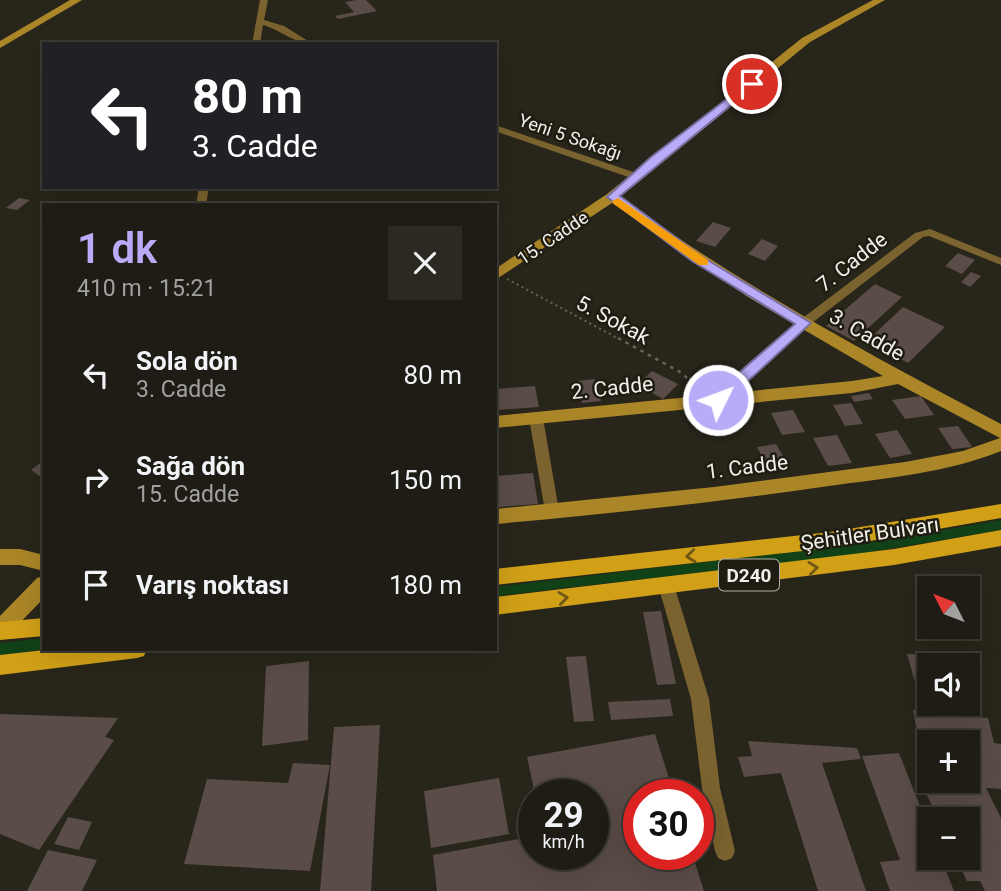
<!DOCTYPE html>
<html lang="tr">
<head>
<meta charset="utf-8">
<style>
  :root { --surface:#1e1c14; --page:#2b2922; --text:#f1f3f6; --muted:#a1a1a0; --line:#3c3a34; --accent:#b9abf7 }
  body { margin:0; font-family:Roboto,sans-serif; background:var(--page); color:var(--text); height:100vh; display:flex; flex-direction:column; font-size:26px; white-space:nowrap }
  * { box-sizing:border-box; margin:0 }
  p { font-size:23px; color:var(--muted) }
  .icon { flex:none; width:38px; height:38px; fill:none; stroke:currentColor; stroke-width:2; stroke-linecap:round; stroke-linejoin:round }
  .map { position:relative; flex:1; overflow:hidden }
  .sheet { position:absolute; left:42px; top:203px; width:455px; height:448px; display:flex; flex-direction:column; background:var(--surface); border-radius:0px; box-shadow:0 7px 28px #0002,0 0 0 2px var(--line) }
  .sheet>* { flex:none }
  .top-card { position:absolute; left:42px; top:42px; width:455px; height:147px; border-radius:0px; box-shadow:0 7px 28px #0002,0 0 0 2px var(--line); background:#202124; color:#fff; overflow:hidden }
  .needle { width:46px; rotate:312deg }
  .tools { position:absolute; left:917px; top:576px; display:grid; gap:14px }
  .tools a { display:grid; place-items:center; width:63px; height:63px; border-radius:0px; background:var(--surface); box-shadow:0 7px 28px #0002,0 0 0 2px var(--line); font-size:35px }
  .speed { position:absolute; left:518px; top:779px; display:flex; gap:14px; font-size:35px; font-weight:700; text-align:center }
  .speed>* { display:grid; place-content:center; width:91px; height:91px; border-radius:50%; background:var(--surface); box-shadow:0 7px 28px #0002,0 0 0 2px var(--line); line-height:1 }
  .speed small { font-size:18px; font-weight:400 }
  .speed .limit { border:10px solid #d22; background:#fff; color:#111 }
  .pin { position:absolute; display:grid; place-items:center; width:60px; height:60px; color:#fff; margin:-30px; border:4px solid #fff; border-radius:50%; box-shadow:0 2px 7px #0007 }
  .me { position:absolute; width:77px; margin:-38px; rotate:48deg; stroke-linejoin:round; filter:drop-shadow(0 0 5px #0008) }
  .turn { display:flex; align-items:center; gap:24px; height:147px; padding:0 35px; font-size:32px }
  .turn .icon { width:91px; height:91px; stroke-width:2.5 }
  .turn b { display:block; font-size:49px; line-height:60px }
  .round { display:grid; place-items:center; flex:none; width:74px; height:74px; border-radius:0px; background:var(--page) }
  .overview { display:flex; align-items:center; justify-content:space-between; height:119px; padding:0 35px }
  h1 { font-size:42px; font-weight:600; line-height:52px; color:var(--accent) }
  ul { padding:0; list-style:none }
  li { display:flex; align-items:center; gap:21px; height:105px; padding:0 35px }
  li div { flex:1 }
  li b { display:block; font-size:26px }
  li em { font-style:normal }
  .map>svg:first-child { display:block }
  .green { fill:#114217 }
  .building { fill:#5a4c47; fill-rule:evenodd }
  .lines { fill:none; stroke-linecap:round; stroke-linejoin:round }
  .path-far1 { stroke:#67645a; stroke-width:2; stroke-dasharray:2 3.5; stroke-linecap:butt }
  .path { stroke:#67645a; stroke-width:2.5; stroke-dasharray:3.5 5; stroke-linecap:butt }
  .street { fill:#7a632f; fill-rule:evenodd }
  .secondary { fill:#ab8628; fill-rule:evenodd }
  .primary { fill:#d1a017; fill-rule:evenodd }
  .oneway { stroke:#6f5714 }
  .route { fill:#b9abf7; stroke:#786fa1; stroke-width:2 }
  .slow { fill:#f59e0b }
  .labels { text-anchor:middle; stroke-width:5; stroke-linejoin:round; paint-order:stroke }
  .far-street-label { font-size:18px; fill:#f1efe8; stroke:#1f1c11 }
  .shield { fill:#1f1c11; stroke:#b2b0a8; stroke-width:2 }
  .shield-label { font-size:19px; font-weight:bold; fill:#f1efe8 }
  .street-label { font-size:21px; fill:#f1efe8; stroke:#1f1c11 }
</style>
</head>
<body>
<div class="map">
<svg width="1001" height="891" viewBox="0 0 1001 891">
  <rect width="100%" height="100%" fill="#28251a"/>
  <path class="green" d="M1001,520v10l-149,25 -357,41v-9l387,-46z
    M44,638v11h3l-47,6v-12z"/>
  <path class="building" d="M356,0h10l11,11 -39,8 -3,-3 19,-4 -9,-10z
    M735,72l12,5 -12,6 -12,-6z
    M19,198l11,2 -13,10 -11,-2z
    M713,222l18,6 -16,19 -19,-6z
    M762,239l16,7 -13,15 -17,-7z
    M958,253l17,7 -13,14 -17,-8z
    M971,272l10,4 -11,11 -9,-5z
    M875,284l27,13 -48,44 -28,-15z
    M903,307l42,20 -37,36 -41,-22z
    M652,371l26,13 -15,15 -16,-9 -3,4 -10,-6z
    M595,379l6,22 -19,2 -5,-22z
    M535,386l4,21 -41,3 -3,-21z
    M869,393l4,6 -19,3 -3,-6z
    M921,396l13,19 -29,4 -13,-19z
    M851,403l12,21 -18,2 -12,-21z
    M793,410l12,22 -23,3 -11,-22z
    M958,426l14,21 -20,2 -14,-21z
    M897,430l15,24 -22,4 -15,-24z
    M837,435l15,28 -24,3 -15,-28z
    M776,444l14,24 -20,3 -13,-24z
    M44,460v19l-13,-9z
    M533,473l5,31 -39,3 -3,-31z
    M661,611l15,73 -19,1 -14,-73z
    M907,654l23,1 2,10h-3v29l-11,-1z
    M586,656l8,65 -20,1 -8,-65z
    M309,661l-1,79 -46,6 4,-80z
    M670,699l3,17 -62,4 -3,-18z
    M913,710l75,8 6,25 7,1v45l-15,-1 15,30v73h-16l-5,-10h-13l-11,-23h12v-39h-30l-14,-30h4zM929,742h39v38h-39z
    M0,714l118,4 -13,19 9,3 -75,110 -39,-16z
    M380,725l-9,166h-51l14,-164z
    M655,734l19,60h-35v60h53l12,37h-267l-4,-36 101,-19v18h59v-60h-58l-8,-37z
    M748,741l109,7 4,11 -39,4 44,128h-48l-37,-118 -37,4 -6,-20 14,-1z
    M899,753l30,76v29h12l13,33h-64l-10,-29 20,-2 -38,-104z
    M293,763l37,2 -20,106 -126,-7 23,-85 81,4z
    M499,778l10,56 -78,14 -7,-57z
    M68,817l24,5 -13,28 -25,-6z
    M48,850l49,10 -15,31h-55z"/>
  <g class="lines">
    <path class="path-far1" d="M507,279l114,61"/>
    <path class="path" d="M618,338l62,34 19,16"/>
    <path class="street" d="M260,0h8l-4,20 20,6 29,18c-17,0 -33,-14 -50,-19l-3,19h-8z
      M495,125l144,49 1,2 -9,2 -136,-47z
      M199,187h10l-3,18h-10z
      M930,229l71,29v7l-72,-29 -6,1 -115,89 -85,77h-10l-2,-3 2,-3 87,-77 115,-87z
      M536,413l7,5 16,93 -2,4h-10l-2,-4 -16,-93z
      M666,578l6,2 2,5 35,114 11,89 15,63 -3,7 -7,3 -7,-3 -3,-7 -13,-63 -11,-89 -33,-114 2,-5z"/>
    <path class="secondary" d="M70,0h12l-82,48v-7z
      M873,0h12l-75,42 -190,155c120,88 250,158 381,227v27c-55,22 -114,27 -172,35 -111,16 -222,28 -334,38v-15l219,-22 191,-25 58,-11 37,-13 -102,-54 -46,9 -357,35v-12l357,-35 31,-5 -135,-79 -136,-94 -117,77v-11l112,-75 195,-156z
      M0,549h20l24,6v16l-24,-6h-20z
      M44,576v22l-37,38 -7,3v-23l37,-38z"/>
    <path class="primary" d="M1001,504v14l-171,30 -335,37v-16l335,-37z
      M1001,530v16l-107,19 -399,50v-18l399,-48z
      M44,618v18l-44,4v-18z
      M53,649h94l-3,7 -7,2 -137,17v-20z"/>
  </g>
  <defs><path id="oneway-chevron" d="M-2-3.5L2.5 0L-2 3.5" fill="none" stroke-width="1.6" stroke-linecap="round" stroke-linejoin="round" transform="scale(1.75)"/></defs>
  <g class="oneway">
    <use href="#oneway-chevron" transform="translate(691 556) rotate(174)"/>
    <use href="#oneway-chevron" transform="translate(813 568) rotate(-7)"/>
    <use href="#oneway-chevron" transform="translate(563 598) rotate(-7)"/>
  </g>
  <path class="route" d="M749,82l8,2 -137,112 81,60 110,67 -88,81h-11l-2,-4 2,-4 83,-72 -103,-63 -85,-64 44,-40z"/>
  <path class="slow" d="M618,198l90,62v5h-9l-85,-61 -2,-3z"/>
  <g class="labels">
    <g class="far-street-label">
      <text transform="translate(570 137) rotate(19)" y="6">Yeni 5 Sokağı</text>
      <text transform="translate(553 238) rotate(-34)" y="6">15. Cadde</text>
    </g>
    <rect class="shield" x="719" y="559.5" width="60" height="31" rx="5"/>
    <g class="shield-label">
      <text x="749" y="582">D240</text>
    </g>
    <g class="street-label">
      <text transform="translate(852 262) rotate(-38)" y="7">7. Cadde</text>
      <text transform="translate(613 320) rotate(28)" y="7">5. Sokak</text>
      <text transform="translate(867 335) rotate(30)" y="7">3. Cadde</text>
      <text transform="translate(612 388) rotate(-6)" y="7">2. Cadde</text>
      <text transform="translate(747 467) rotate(-7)" y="7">1. Cadde</text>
      <text transform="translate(870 534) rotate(-8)" y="7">Şehitler Bulvarı</text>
    </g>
  </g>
</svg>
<div class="tools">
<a><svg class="needle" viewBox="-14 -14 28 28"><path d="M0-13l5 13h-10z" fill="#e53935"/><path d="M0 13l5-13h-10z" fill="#a1a1a0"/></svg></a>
<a><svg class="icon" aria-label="sound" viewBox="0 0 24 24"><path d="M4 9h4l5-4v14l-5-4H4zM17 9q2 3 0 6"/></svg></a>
<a>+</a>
<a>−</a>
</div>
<div class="speed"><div>29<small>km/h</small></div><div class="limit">30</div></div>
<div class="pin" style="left:752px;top:84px;background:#d93025"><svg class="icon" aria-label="arrive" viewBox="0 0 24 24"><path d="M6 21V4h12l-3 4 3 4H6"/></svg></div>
<svg class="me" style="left:718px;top:400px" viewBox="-20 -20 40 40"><circle r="17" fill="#b9abf7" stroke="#fff" stroke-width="3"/><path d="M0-11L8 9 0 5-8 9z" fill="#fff"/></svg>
<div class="top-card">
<div class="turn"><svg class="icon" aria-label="left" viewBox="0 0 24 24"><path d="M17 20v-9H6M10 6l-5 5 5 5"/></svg><div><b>80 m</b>3. Cadde</div></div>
</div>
<section class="sheet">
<div class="overview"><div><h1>1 dk</h1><p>410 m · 15:21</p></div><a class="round"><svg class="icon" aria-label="close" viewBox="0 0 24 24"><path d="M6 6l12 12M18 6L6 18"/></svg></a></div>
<ul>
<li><svg class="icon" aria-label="left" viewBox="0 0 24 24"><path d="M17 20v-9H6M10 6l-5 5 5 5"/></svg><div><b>Sola dön</b><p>3. Cadde</p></div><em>80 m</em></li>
<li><svg class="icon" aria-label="right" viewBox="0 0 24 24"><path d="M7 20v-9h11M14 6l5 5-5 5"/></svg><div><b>Sağa dön</b><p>15. Cadde</p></div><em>150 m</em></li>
<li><svg class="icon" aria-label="arrive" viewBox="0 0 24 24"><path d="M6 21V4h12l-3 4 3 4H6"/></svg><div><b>Varış noktası</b></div><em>180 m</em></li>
</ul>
</section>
</div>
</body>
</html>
